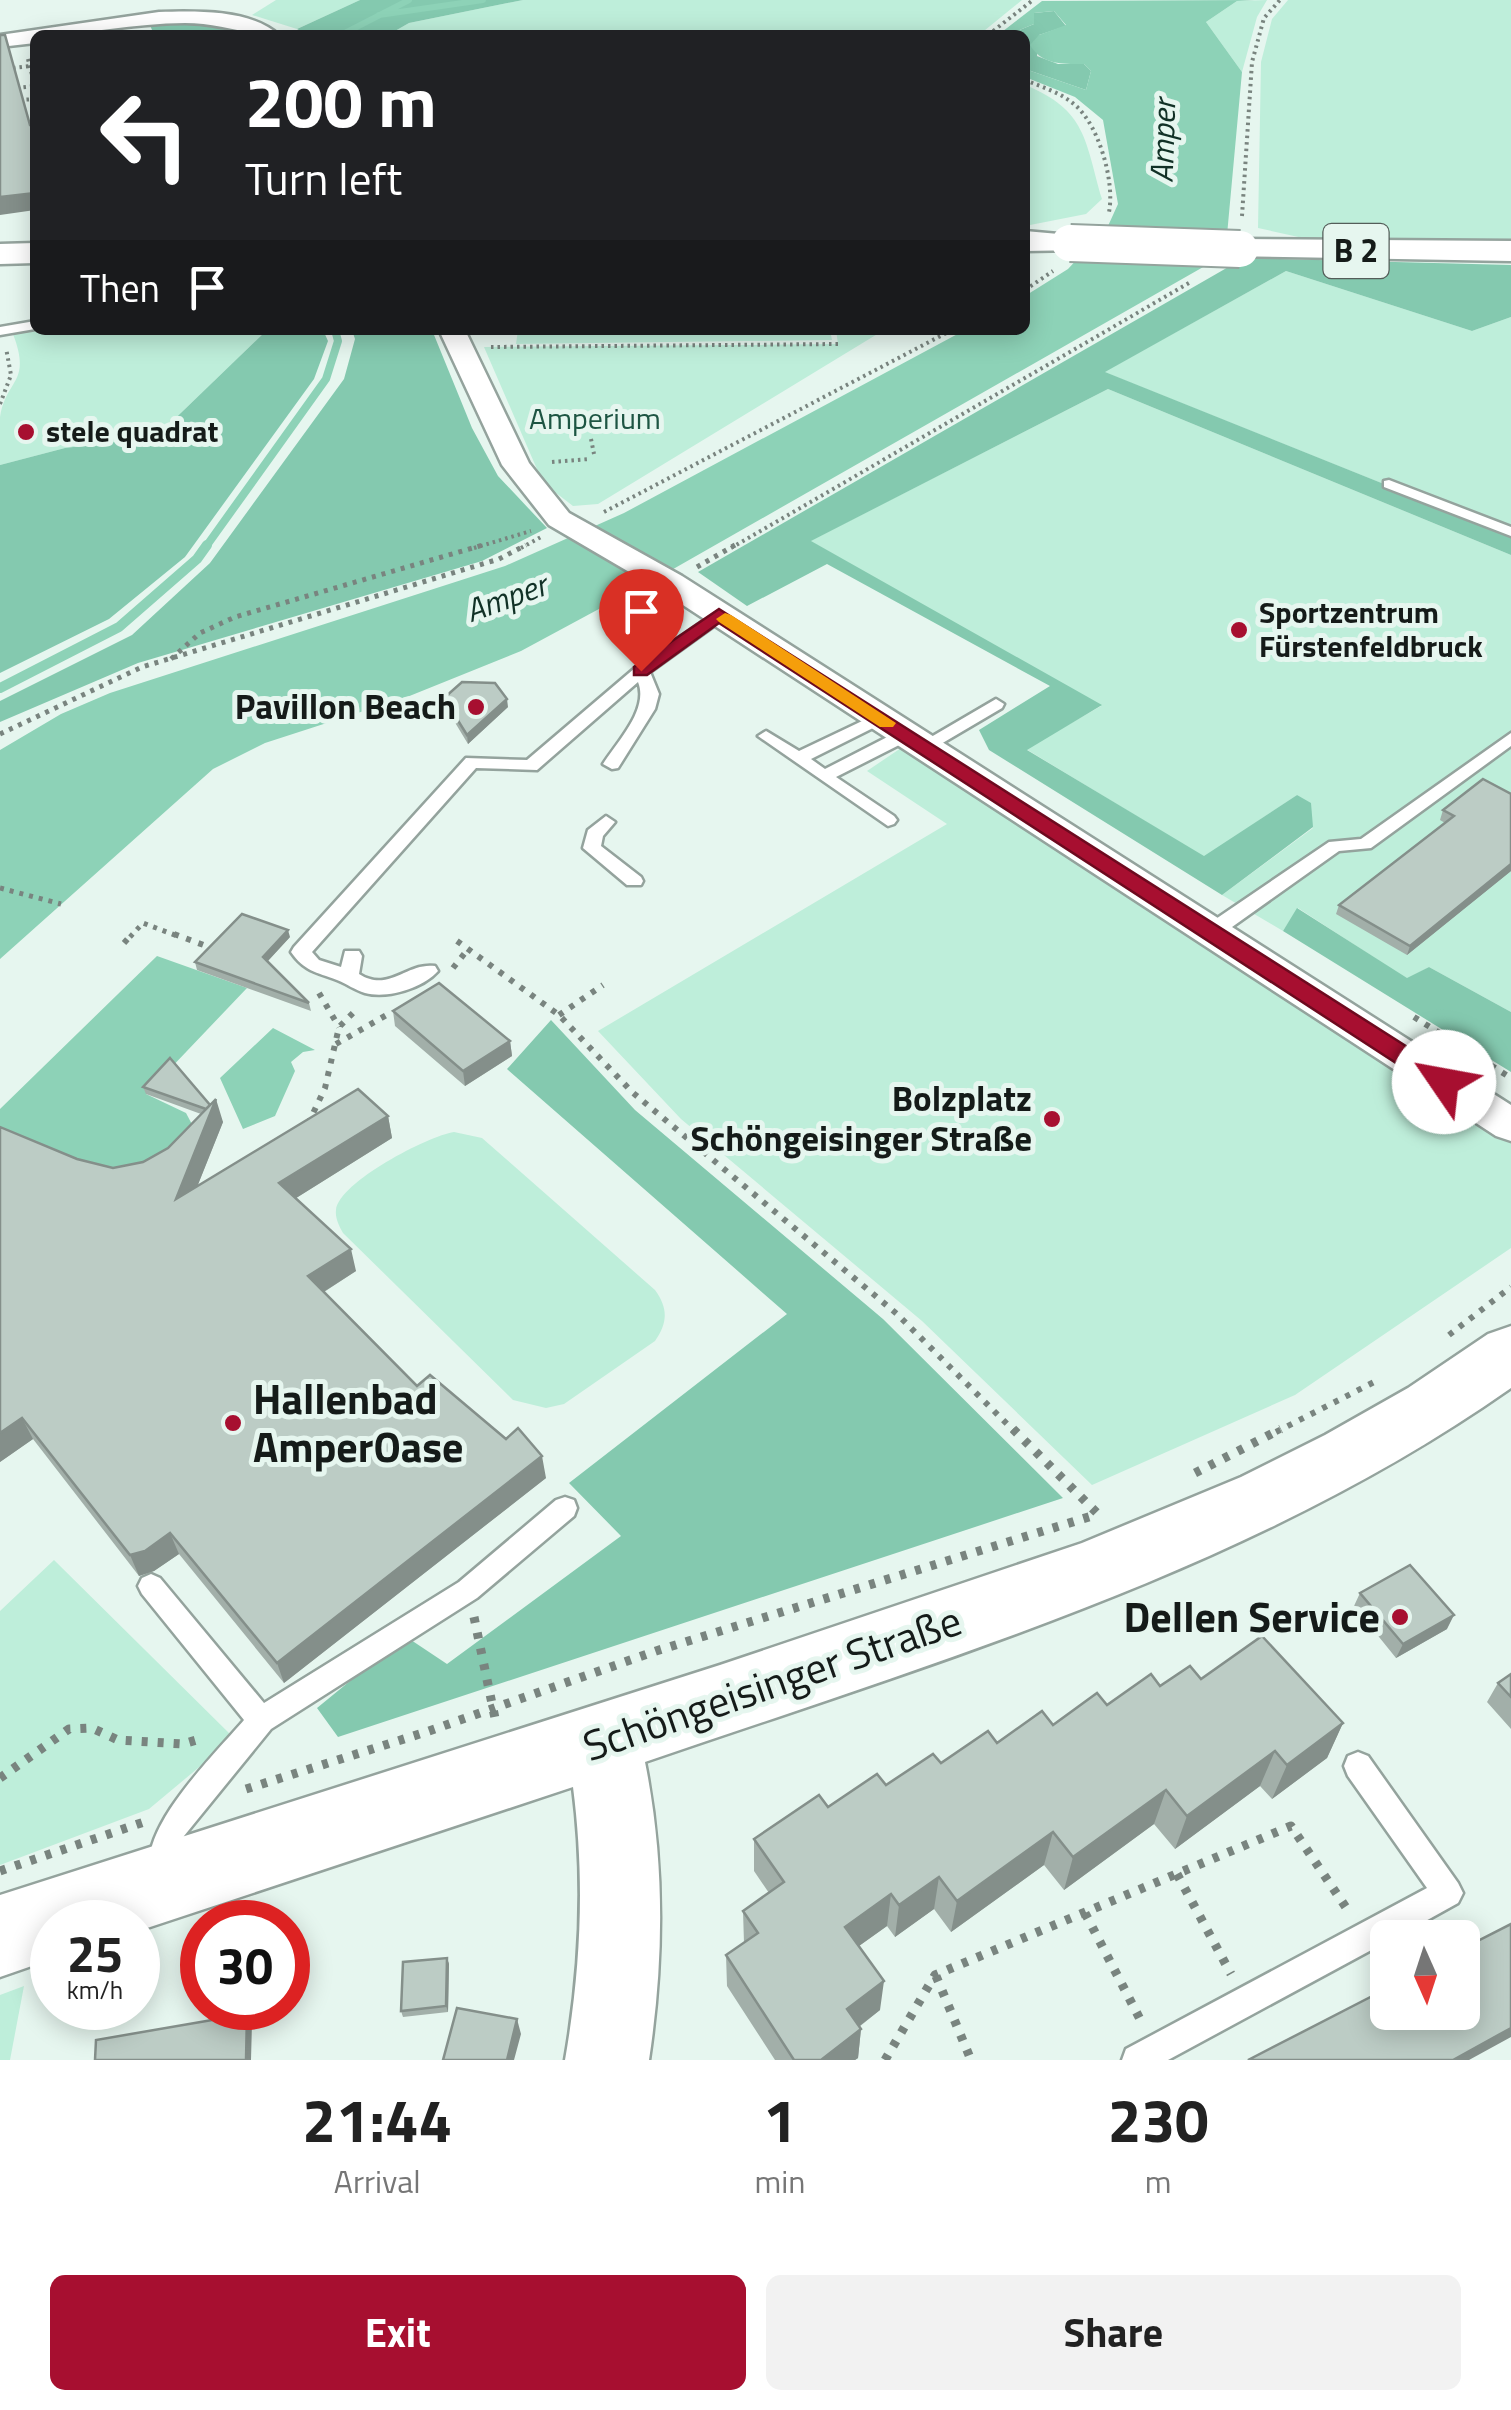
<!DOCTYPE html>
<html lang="en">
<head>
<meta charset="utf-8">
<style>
  :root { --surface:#fff; --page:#f2f2f2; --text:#222; --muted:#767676; --accent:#a70f30 }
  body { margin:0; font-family:"Titillium Web",sans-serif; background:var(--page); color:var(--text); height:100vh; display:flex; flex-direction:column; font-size:38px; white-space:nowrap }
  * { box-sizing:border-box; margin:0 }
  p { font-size:32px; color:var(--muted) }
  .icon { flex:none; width:55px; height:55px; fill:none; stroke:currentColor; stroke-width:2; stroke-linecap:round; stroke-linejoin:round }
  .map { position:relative; height:2060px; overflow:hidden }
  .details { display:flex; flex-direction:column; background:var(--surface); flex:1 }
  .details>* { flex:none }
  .guide { position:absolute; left:30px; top:30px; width:1000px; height:305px; border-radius:15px; box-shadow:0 5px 25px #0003; background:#202124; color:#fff; overflow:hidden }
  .needle { width:65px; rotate:177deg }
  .fabs { position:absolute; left:1370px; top:1920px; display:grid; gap:20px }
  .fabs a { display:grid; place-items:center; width:110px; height:110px; border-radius:15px; background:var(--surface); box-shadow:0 5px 25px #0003; font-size:50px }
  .speed { position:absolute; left:30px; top:1900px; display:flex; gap:20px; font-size:50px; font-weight:700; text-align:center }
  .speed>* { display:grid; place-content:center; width:130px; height:130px; border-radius:50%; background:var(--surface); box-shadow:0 5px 25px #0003; line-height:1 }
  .speed small { font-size:25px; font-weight:400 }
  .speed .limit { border:15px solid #d22; background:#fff; color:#111 }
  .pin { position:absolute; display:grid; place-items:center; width:85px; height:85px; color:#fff; margin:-102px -42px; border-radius:50% 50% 50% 0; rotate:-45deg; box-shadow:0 0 10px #0007 }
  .pin .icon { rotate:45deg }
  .me { position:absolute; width:110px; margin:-55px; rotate:303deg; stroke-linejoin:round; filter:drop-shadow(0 0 8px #0008) }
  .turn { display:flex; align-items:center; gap:35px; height:210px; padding:0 50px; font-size:45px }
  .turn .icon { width:130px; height:130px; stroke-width:2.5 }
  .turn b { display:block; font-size:70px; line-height:85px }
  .then { display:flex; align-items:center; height:95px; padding:0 50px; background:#0003; gap:20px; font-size:38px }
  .eta { display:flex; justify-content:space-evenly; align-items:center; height:170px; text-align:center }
  .eta b { font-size:60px; font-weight:700; line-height:70px }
  .action { display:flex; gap:20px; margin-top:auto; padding:20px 50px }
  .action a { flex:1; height:115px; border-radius:15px; background:var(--accent); color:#fff; font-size:40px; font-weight:700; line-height:115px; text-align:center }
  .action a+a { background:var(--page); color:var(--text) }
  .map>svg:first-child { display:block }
  .green { fill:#beeeda }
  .forest { fill:#84c9af }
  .water { fill:#8dd2b7 }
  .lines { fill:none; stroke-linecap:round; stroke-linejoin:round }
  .stream-far2 { stroke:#8dd2b7; stroke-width:6 }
  .stream-far1 { stroke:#8dd2b7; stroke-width:8 }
  .stream { stroke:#8dd2b7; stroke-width:10 }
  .lane-casing { stroke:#94a39d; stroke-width:5 }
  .street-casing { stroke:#94a39d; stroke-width:5 }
  .secondary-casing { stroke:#94a39d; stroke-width:5 }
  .primary-casing { stroke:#94a39d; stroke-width:5 }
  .path-far3 { stroke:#79847f; stroke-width:4; stroke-dasharray:2.5 4; stroke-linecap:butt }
  .path-far2 { stroke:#79847f; stroke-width:5; stroke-dasharray:4 6; stroke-linecap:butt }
  .path-far1 { stroke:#79847f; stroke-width:6; stroke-dasharray:5 8; stroke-linecap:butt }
  .path { stroke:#79847f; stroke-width:9; stroke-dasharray:6 10; stroke-linecap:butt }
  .lane { fill:#fff; fill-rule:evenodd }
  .street { fill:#fff; fill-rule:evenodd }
  .secondary { fill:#fff; fill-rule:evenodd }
  .primary { fill:#fff; fill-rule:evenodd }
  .primary-bridge-casing { stroke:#94a39d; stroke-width:40; stroke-linecap:butt }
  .primary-bridge { stroke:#fff; stroke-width:36 }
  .wall { fill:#a2afa9 }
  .shaded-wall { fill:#848f8a }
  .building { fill:#bcccc5; stroke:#848f8a; stroke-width:2.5 }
  .route { fill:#a70f30; stroke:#6d0a1f; stroke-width:2.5 }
  .slow { fill:#f59e0b }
  .poi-dot { fill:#a70f30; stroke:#e6f6ef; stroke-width:4 }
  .labels { text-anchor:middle; stroke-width:10; stroke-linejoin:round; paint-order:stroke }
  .far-park-label { font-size:30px; fill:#1e5543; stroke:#e6f6ef }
  .far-poi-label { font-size:30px; font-weight:bold; fill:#151b19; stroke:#e6f6ef; text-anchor:start }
  .far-water-label { font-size:32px; font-style:italic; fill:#113126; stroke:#e6f6ef }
  .shield { fill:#e6f6ef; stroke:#545d59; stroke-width:2.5 }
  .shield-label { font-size:32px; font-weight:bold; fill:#151b19 }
  .poi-label { font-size:35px; font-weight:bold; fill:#151b19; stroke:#e6f6ef; text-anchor:end }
  .near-poi-label { font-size:42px; font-weight:bold; fill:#151b19; stroke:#e6f6ef; text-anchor:start }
  .near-street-label { font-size:42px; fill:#151b19; stroke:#e6f6ef }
</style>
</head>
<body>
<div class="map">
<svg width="1511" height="2060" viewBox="0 0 1511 2060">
  <rect width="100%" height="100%" fill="#e6f6ef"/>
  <path class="green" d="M276,0h84l-63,29 -45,-14z
    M523,0h499l-43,35h-591l21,-12z
    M1267,0l-10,17 -15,55 -36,-50 31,-21z
    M1288,0h223v239l-199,1 -54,-12 3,-166 11,-43z
    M1025,85c62,25 60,56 77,114l-16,15 -61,12z
    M1286,271l186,60 39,-14v218l-407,-163z
    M40,330h227l-111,107 -91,11 -65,17c0,-16 0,-33 0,-48 6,-39 32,-33 13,-83z
    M518,330h312l2,10 -316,4z
    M836,330h48l-286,174 -25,2 -30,-23 -59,-136 354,-3z
    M1108,389l403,166v457l-82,-45 -22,12 -109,-71 -15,23 -61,-36 91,-67 -16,-33 -93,62 -178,-108 75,-43 -291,-165z
    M901,748l610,389v111l-216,147 -203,90 -170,-164 -241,-202 -83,-88 349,-207 -80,-53z
    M454,1132l28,6 173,152c13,18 13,32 0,51l-91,63 -18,4 -33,-8 -170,-167c-4,-7 -8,-15 -7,-23 3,-28 92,-74 118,-78z
    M54,1560l180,178 -85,71 -149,56v-254z
    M24,1986l-14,74h-10v-65z"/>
  <path class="forest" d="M360,0h163l-114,23 -21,12h-80l-11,-6z
    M1054,11l12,15 -27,9 -2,21 21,8h26l7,7 -5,19 -61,-21v-34h-17l26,-11v-11z
    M188,21l63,11 5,3h-102l-4,-10z
    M1244,258l267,7v52l-39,14 -186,-60 -181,101 406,163v20l-403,-166 -297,152 291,164 -75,45 177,106 93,-61 14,8 2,24 -91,68 -233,-145 -10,-20 71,-44 -223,-122 -80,42 -49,-34z
    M267,330h56l5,11 -14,38 -129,178 -76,62 -109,54v-208l65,-17 91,-11z
    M352,330h80l40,98 26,48 49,52 -65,33 -344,102 -138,59v-21l132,-66 78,-72 134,-184 11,-40z
    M1297,908l110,70 22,-11 82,45v60l-228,-141z
    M551,1020l84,90 248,209 180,179 -725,239 -21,-29 88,-72 42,28 174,-128 -52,-53 218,-169 -280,-245z"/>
  <path class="water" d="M1255,0l-18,1 -31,21 36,50 -15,163 -8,23 -544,310 -154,83 -114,46 -142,46 -52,26 -213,190v-209l61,-36 49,-21 395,-127 119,-53 341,-183h60v-34l43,-27 40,-43 10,-22 -15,-84 -28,-23 -50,-20v-8l61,21 5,-19 -7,-7c-22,0 -42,1 -54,-19l9,-10 27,-10 -12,-14 -20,2v11l-26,11h-10l44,-34z
    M157,956l90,32 -101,106 40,19 9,17 -32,48 -163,-33v-36z
    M273,1028l42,22 -12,2 -12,10 4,9 -20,45 -32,13 -23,-51z"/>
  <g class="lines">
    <path class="stream-far2" d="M379,15l104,-15
      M341,35l68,-35"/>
    <path class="stream-far1" d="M205,548l121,-169 12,-38 -3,-11"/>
    <path class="stream" d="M0,688l119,-61 78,-68 10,-14"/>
    <g class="lane-casing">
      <path id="lane" d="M35,321v8l-35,6v-8z
        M1389,480l122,47v9l-127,-49v-6z
        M719,610l6,2v6l-75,54 9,22 -4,15 -37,59 -6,1 -9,-5c15,-23 46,-55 35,-82l-101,88 -61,-2 -164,184 7,8 22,7 4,-16h14l3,5 -3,18c30,19 48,-12 76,-8l3,5c-15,17 -50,28 -73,22 -10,-3 -18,-9 -28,-13 -21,-8 -33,-9 -46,-28l3,-5 172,-189 61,2 108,-92z
        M996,699l8,5 -2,4 -73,43h-12l-3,-4z
        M879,713l6,1v8l-74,37 14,10 74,-38h12v8l-75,38 58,39 3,4 -3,4 -6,2 -130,-90 8,-5 33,20z
        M1511,733v13l-140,102 -32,3 -121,86h-14l-2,-5 2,-5 125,-85 32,-3z
        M606,816l9,6 -12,14 -2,10 40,31 2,4 -2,4h-14l-44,-37 5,-18z
        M565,1497l9,3 3,8 -3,8 -97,82 -206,131 -87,107 -12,42 -10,4 -10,-4c-19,-45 64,-125 92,-158l-102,-126 -4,-8 4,-8 9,-4 9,4 104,125 195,-121 97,-82z
        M1358,1752l10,4 90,127 5,10 -5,10 -63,35h-7v3l-220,119h-46l4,-11 301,-161 -79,-112 -4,-10 4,-10z"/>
    </g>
    <g class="street-casing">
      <path id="street" d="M159,12c37,-1 91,-3 120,23 -32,0 -61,-12 -94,-12 -51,0 -99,12 -150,12v8l-35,4v-12z
        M439,330h26l64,133 40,50 113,63 829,529v36l-15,-5 -836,-546 -111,-65 -47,-60z"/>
    </g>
    <g class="secondary-casing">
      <path id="secondary" d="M1511,1326v62c-259,182 -569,272 -866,374 20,100 19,198 4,298h-84c16,-92 20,-180 8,-273l-435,144v-9h-86v37l-52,18v-82l720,-230 362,-122 159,-66 84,-42 83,-47 80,-54z"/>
    </g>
    <g class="primary-casing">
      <path id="primary" d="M1025,231l56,5 5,7 -5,7 -56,1z
        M1240,239l271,2v20l-283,-5 -4,-7 4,-7z
        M35,243v20l-35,1v-20z"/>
    </g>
    <path class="path-far3" d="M988,35l45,-35
      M28,59l7,28
      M13,68l17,-2
      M1025,80c17,7 37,13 51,26 23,20 39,76 33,106
      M17,88l18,-2
      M20,100l15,-1
      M1242,216l10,-154 12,-44 16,-18
      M1025,290l28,-19
      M491,347l348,-3
      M0,404l11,-29 -5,-27
      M591,439l3,15
      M552,462l37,-3
      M604,512l348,-182
      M474,548l57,-17
      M521,548l20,-11
      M731,548l458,-265"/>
    <path class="path-far2" d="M697,567l38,-22
      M171,659l29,-26 35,-16 248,-72
      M0,734l142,-67 357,-108 27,-14
      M0,888l61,16
      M130,937l13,-14 37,14"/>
    <path class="path-far1" d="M174,934l43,16
      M457,941l102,74 73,77 265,222 118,118
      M124,943l8,-9
      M453,968l15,-19
      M319,993l20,34
      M559,1015l44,-30
      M1414,1017l97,61
      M336,1044l54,-31
      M308,1124l17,-36 14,-61 18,-18
      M1449,1335l62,-48
      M1276,1432l104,-53"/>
    <path class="path" d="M1013,1429l87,87
      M1195,1473l86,-44
      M474,1617l22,106
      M0,1778l69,-49 23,-1 26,12 65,4 20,-6
      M246,1789l180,-57 230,-81 439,-136
      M0,1871l144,-49
      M1177,1874l54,100
      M1085,1913l57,110
      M936,1976l35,84
      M885,2060l50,-85 356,-149 58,86"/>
    <use href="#lane" class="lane"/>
    <use href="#street" class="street"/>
    <use href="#secondary" class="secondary"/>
    <use href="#primary" class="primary"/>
    <g class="primary-bridge-casing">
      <path id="primary-bridge" d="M1070,243l170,6"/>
    </g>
    <use href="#primary-bridge" class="primary-bridge"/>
  </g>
  <path class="wall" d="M444,698l64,9 -40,37 -23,-38z
    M1511,794v77l-104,84 -71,-41 3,-9 106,-82 -5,-3 3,-10z
    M290,937l-22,24 41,42 2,8 -114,-41 -2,-8z
    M393,1011l117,30 2,15 -47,30 -70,-60z
    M170,1058l53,64 -26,65 191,-71 4,22 -96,60 60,73 -32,21 93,94 129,92 -262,205 -105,-129 -25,17 -15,5 -106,-137 -33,23 77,-303 36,9 30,-6 25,-14 33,-34 -55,-20 -3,-7z
    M1360,1593l87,36 -51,29 -42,-52z
    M1511,1674v55l-24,-27 11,-19z
    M1160,1686l183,37 -16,35 -55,41 -12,-13 -85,63 -21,-25 -90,66 -20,-25 -93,67 -17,-23 -39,28 -8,-11 -28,20 21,64 -21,17 2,2 -3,29 -3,2h-80l-48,-74 -1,-31 18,-12 -1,-32 26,-18 -15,-22v-32l74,-32 113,-44z
    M447,1958l2,6 -1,48 -45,5 -2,-6z"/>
  <path class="shaded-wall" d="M35,193v17l-35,5v-18z
    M507,699l1,8 -40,37 -1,-9z
    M1511,864v7l-104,84 3,-9z
    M288,930l2,7 -25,27 -2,-7z
    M510,1041l2,15 -47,30 -2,-15z
    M216,1099l7,23 -40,100 -7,-23z
    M388,1116l4,22 -107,67 -6,-22z
    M351,1249l5,22 -42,27 -6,-22z
    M22,1418l11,21 -33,23v-29z
    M542,1456l4,22 -262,205 -7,-20z
    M170,1533l9,21 -25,17 -15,5 -9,-21z
    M1454,1615l-7,14 -51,29 7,-14z
    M1343,1723l-16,35 -55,41 15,-34z
    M1275,1751l-15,35 -85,63 12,-33z
    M1166,1790l-12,34 -90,66 9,-33z
    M1053,1832l-9,33 -93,67 6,-31z
    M939,1877l-5,32 -39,28 4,-32z
    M891,1894l-4,32 -45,32 3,-31z
    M447,1958l2,6 -1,48 -2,-6z
    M884,1981l-4,29 -36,28 3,-29z
    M247,2014l5,9 -1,37h-5z
    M517,2019l4,15 -7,26h-7z
    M1511,2028v9l-42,23h-16z
    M861,2029l-3,29 -3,2h-34z"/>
  <path class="building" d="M0,35h5l25,90h5v68l-35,4z
    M462,682l33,1 12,16 -40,36 -23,-37z
    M1483,779l28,15v70l-101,82 -71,-41 115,-89 -11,-6z
    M242,914l46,16 -25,27 46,46 -114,-41z
    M439,983l71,58 -47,30 -70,-60z
    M170,1058l40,47 -4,4 -63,-22z
    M358,1089l30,27 -109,67 72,66 -43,27 109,110 13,-11 76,64 12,-11 24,28 -265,207 -107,-130 -25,18 -15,4 -108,-137 -22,15v-306l77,32 36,9 30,-6 25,-14 48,-49 -40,100z
    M1410,1565l44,50 -51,29 -43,-51z
    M1262,1636l81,87 -56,42 -12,-14 -88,65 -21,-26 -93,67 -20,-25 -96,69 -18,-24 -40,28 -8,-11 -46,33 39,54 -37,28 14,20 -40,31h-27l-68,-105 32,-22 -15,-22 41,-29 -30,-43 65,-44 9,12 49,-33 9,11 47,-31 8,9 47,-32 9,12 45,-32 11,14 44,-32 10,12 44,-31 9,12 30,-20 11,13z
    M1511,1674v23l-13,-14z
    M1511,1924v104l-58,32h-205l140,-72v24h74v-63z
    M447,1958l-1,48 -45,5 2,-49z
    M457,2008l60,11 -10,41h-64z
    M247,2014l-1,46h-151l1,-20z"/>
  <path class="route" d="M719,609l734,467 3,6 -3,7h-17l-717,-466 -72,52h-13v-8z"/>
  <path class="slow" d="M725,613l6,2 165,108 -3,4h-13l-161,-105 -3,-3z"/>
  <g class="poi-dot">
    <circle cx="26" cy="432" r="10"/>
    <circle cx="1239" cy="630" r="10"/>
    <circle cx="476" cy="707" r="10"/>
    <circle cx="1052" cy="1119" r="10"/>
    <circle cx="233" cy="1423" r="10"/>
    <circle cx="1400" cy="1617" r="10"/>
  </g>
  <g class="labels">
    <g class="far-park-label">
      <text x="595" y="429">Amperium</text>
    </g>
    <g class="far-poi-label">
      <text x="46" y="442">stele quadrat</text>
      <text x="1259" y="623">Sportzentrum<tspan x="1259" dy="34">Fürstenfeldbruck</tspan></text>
    </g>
    <g class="far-water-label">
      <text transform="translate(1163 141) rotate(-88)" y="11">Amper</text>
      <text transform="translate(506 598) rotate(-20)" y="11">Amper</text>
    </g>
    <rect class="shield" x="1323.5" y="224" width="65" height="54" rx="8"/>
    <g class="shield-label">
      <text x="1356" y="262">B 2</text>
    </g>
    <g class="poi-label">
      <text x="456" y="719">Pavillon Beach</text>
      <text x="1032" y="1111">Bolzplatz<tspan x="1032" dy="40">Schöngeisinger Straße</tspan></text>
    </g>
    <g class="near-poi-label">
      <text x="253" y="1414">Hallenbad<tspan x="253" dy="48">AmperOase</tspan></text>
      <text x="1380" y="1632" text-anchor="end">Dellen Service</text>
    </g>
    <g class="near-street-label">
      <text transform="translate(772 1683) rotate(-19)" y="15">Schöngeisinger Straße</text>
    </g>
  </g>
</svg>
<div class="fabs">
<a><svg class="needle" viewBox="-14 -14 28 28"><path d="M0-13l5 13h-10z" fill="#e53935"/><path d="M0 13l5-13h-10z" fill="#767676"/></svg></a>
</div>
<div class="speed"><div>25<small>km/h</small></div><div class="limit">30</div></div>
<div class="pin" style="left:641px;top:671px;background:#d93025"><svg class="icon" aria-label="arrive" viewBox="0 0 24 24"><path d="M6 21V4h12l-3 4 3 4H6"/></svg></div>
<svg class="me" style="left:1444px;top:1082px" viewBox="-20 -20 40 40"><circle r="19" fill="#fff"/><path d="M0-13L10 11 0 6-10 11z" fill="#a70f30"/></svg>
<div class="guide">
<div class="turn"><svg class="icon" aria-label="left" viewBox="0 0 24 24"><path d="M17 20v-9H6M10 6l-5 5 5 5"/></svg><div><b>200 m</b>Turn left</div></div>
<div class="then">Then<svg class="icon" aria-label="arrive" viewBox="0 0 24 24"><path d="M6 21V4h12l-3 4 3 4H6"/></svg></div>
</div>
</div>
<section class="details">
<div class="eta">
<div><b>21:44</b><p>Arrival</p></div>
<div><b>1</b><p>min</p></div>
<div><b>230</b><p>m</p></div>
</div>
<div class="action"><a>Exit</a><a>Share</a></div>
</section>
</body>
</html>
